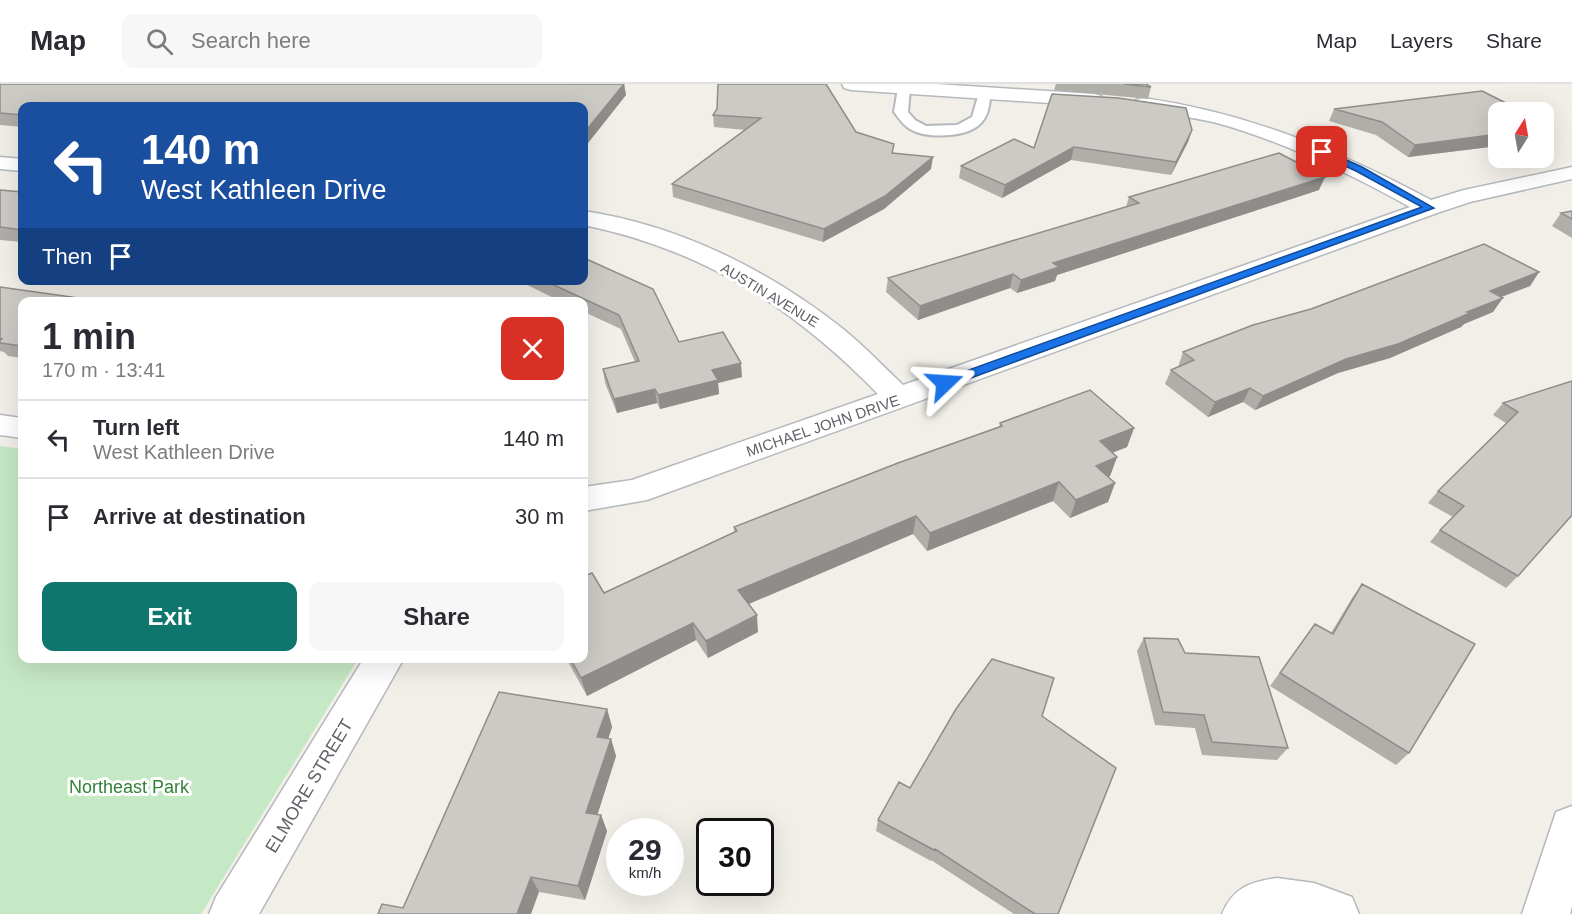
<!DOCTYPE html>
<html lang="en">
<head>
<meta charset="utf-8">
<style>
  :root { --surface:#fff; --page:#f7f7f7; --text:#2b2b33; --muted:#7c7c81; --line:#e1e1e2; --accent:#0f766e }
  body { margin:0; font-family:Helvetica,sans-serif; background:var(--page); color:var(--text); height:100vh; display:flex; flex-direction:column; font-size:22px; white-space:nowrap }
  * { box-sizing:border-box; margin:0 }
  p { font-size:20px; color:var(--muted) }
  .icon { flex:none; width:33px; height:33px; fill:none; stroke:currentColor; stroke-width:2; stroke-linecap:round; stroke-linejoin:round }
  .map { position:relative; flex:1; overflow:hidden }
  .drawer { position:absolute; left:18px; top:213px; width:570px; height:366px; display:flex; flex-direction:column; background:var(--surface); border-radius:12px; box-shadow:0 6px 24px #0002 }
  .drawer>* { flex:none }
  .guide { position:absolute; left:18px; top:18px; width:570px; height:183px; border-radius:12px; box-shadow:0 6px 24px #0002; background:#1a4fa0; color:#fff; overflow:hidden }
  .needle { width:39px; rotate:11deg }
  .controls { position:absolute; left:1488px; top:18px; display:grid; gap:12px }
  .controls a { display:grid; place-items:center; width:66px; height:66px; border-radius:12px; background:var(--surface); box-shadow:0 6px 24px #0002; font-size:30px }
  .speed { position:absolute; left:606px; top:734px; display:flex; gap:12px; font-size:30px; font-weight:700; text-align:center }
  .speed>* { display:grid; place-content:center; width:78px; height:78px; border-radius:50%; background:var(--surface); box-shadow:0 6px 24px #0002; line-height:1 }
  .speed small { font-size:15px; font-weight:400 }
  .speed .limit { border:3px solid #111; border-radius:9px; background:#fff; color:#111 }
  .pin { position:absolute; display:grid; place-items:center; width:51px; height:51px; color:#fff; margin:-26px; border-radius:12px; box-shadow:0 3px 9px #0006 }
  .me { position:absolute; width:66px; margin:-33px; rotate:70deg; stroke-linejoin:round; filter:drop-shadow(0 0 4px #0008) }
  .turn { display:flex; align-items:center; gap:21px; height:126px; padding:0 24px; font-size:27px }
  .turn .icon { width:78px; height:78px; stroke-width:2.5 }
  .turn b { display:block; font-size:42px; line-height:51px }
  .then { display:flex; align-items:center; height:57px; padding:0 24px; background:#0003; gap:12px; font-size:22px }
  .round { display:grid; place-items:center; flex:none; width:63px; height:63px; border-radius:12px; background:var(--page) }
  .summary { display:flex; align-items:center; justify-content:space-between; height:102px; padding:0 24px }
  h1 { font-size:36px; font-weight:700; line-height:45px }
  .cta { display:flex; gap:12px; margin-top:auto; padding:12px 24px }
  .cta a { flex:1; height:69px; border-radius:12px; background:var(--accent); color:#fff; font-size:24px; font-weight:700; line-height:69px; text-align:center }
  .cta a+a { background:var(--page); color:var(--text) }
  ul { padding:0; list-style:none }
  li { display:flex; align-items:center; gap:18px; height:78px; padding:0 24px; border-top:2px solid var(--line) }
  li div { flex:1 }
  li b { display:block; font-size:22px }
  li em { font-style:normal }
  header { display:flex; align-items:center; gap:36px; box-sizing:border-box; height:84px; padding:0 30px; background:var(--surface); border-bottom:2px solid var(--line) }
  header strong { font-size:28px }
  nav { display:flex; gap:33px; margin-inline-start:auto; font-size:21px }
  .search { width:420px; height:54px; background:var(--page); display:flex; align-items:center; gap:15px; box-sizing:border-box; padding:0 21px; border-radius:12px; color:var(--muted); font-size:22px }
  .map>svg:first-child { display:block }
  .green { fill:#c5e8c5 }
  .lines { fill:none; stroke-linecap:round; stroke-linejoin:round }
  .service-casing { stroke:#b5b8bc; stroke-width:4 }
  .minor-casing { stroke:#b5b8bc; stroke-width:3 }
  .service { fill:#fff; fill-rule:evenodd }
  .minor { fill:#fff; fill-rule:evenodd }
  .wall { fill:#afaea9 }
  .shaded-wall { fill:#8f8d8a }
  .building { fill:#cccac5; stroke:#8f8d8a; stroke-width:1.5 }
  .route { fill:#1a73e8; stroke:#114b97; stroke-width:1.5 }
  .labels { text-anchor:middle; stroke-width:6; stroke-linejoin:round; paint-order:stroke }
  .far-street-label { font-size:14px; fill:#5f6368; stroke:#fff }
  .street-label { font-size:15px; fill:#5f6368; stroke:#fff }
  .near-street-label { font-size:18px; fill:#5f6368; stroke:#fff }
  .near-park-label { font-size:18px; fill:#348238; stroke:#fff }
</style>
</head>
<body>
<header>
<strong>Map</strong>
<div class="search"><svg class="icon" aria-label="search" viewBox="0 0 24 24"><circle cx="10" cy="10" r="6"/><path d="M15 15l6 6"/></svg>Search here</div>
<nav><a>Map</a><a>Layers</a><a>Share</a></nav>
</header>
<div class="map">
<svg width="1572" height="830" viewBox="0 0 1572 830">
  <rect width="100%" height="100%" fill="#f1efe8"/>
  <path class="green" d="M0,362l22,3v209l336,1 -157,255h-201z"/>
  <g class="lines">
    <g class="service-casing">
      <path id="service" d="M904,0l6,4 -2,24 7,8 11,6 31,-1 15,-8 7,-24 6,-4 6,4c-2,11 -2,22 -10,30 -13,15 -55,16 -71,6 -7,-4 -11,-11 -16,-17l4,-24z"/>
    </g>
    <g class="minor-casing">
      <path id="minor" d="M842,0h94l158,10 7,2 3,4 -3,4 -7,2 -243,-16 -7,-2z
        M1143,14c106,15 194,52 288,102l33,-10 108,-23v12l-102,23 -33,11 -790,287 -63,11v-24l48,-7 246,-86c-85,-87 -174,-144 -294,-169v-14c94,14 185,59 259,118 21,17 40,37 60,56l507,-178c-61,-34 -125,-65 -193,-84 -26,-7 -54,-8 -81,-15l-3,-4 3,-4z
        M0,73l22,2v12l-22,-2z
        M0,331l22,3v20l-22,-3z
        M364,574h40l-145,256h-50l7,-17z
        M1572,722v100l-2,8h-48l34,-102z
        M1277,794l37,5 38,14 7,17h-137c11,-26 27,-32 55,-36z"/>
    </g>
    <use href="#service" class="service"/>
    <use href="#minor" class="minor"/>
  </g>
  <path class="wall" d="M0,0h624l2,11 -42,53v-42h-562v21l-22,-2z
    M1056,0h90l5,3 -3,12 -94,-9z
    M717,25l139,23 38,21 37,16 -47,40 -61,33 -150,-45 -1,-13 73,-54 -31,-3 -1,-12z
    M1334,25l164,3v34l-90,11 -32,-22 -47,-14z
    M1192,46l-4,12 -17,33 -100,-15 -69,38 -43,-20 2,-12 73,-18z
    M0,106l22,2v50l-22,-2z
    M1319,106l-262,85 -2,6 -38,12 -7,-5 -92,32 -32,-28 2,-14 238,-71 3,-10z
    M1572,127v27l-20,-12 9,-13z
    M1539,188l-9,14 -29,11 -8,15 -29,12 -3,3 -71,31 -52,15 -83,37 -12,-8 -35,15 -43,-33 6,-14 7,-3 5,-15z
    M517,196h67l95,62 63,35 -24,6 1,11 -59,15 -3,-6 -40,10 -12,-30 -2,-14 32,-7 -14,-33 -37,-17v-10h-22z
    M0,203l22,15v56l-14,-2 -4,-4 -4,-1z
    M1572,297l-54,195 -12,12 -76,-46 10,-12 13,-13 -25,-14 10,-12 68,-68 -13,-8 10,-12z
    M1000,339l134,5 -7,19 -15,6 5,4 -7,19 -2,1 7,6 -7,19 -38,16 -17,-17 -126,50 -14,-17 -164,70 9,28 -50,26 -12,-18 -109,56 -21,-38h18l20,-65 130,-61v-5l265,-100z
    M1362,500l47,169 -13,12 -126,-79 45,-62 16,9 21,-35z
    M1144,554l41,15 103,95 -11,12 -75,-5 -7,-27 -40,-3 -18,-74z
    M607,625l5,18 -4,12h3l5,17 -19,58 4,1 6,16 -22,69 -46,-8 -136,16z
    M1042,632l16,198h-44l-83,-54v1l-55,-30 2,-11 32,-32z"/>
  <path class="shaded-wall" d="M624,0l2,11 -42,53v-15z
    M1192,46l-4,12 -17,33 5,-13z
    M1498,50v12l-90,11 7,-12z
    M1074,63l-3,13 -69,38 3,-13z
    M933,73l-2,12 -47,40 -61,33 1,-13z
    M1325,93l-6,13 -262,85 -2,6 -38,12 4,-13 32,-17z
    M1539,188l-9,14 -50,19 10,-14z
    M1013,190l-3,14 -92,32 2,-14z
    M1503,214l-10,14 -29,12 -3,3 -71,31 -52,15 -83,37 8,-14 83,-37z
    M741,279l1,14 -24,6 1,11 -59,15 -2,-14 54,-25z
    M1250,304l-7,14 -35,15 7,-15z
    M655,305l2,14 -40,10 -3,-14z
    M1134,344l-7,19 -34,13 7,-19z
    M1117,373l-7,19 -21,8 7,-18z
    M1059,398l-6,19 -126,50 3,-18z
    M1115,399l-7,19 -38,16 6,-18z
    M916,432l-3,18 -174,74 -1,-18z
    M757,531l1,17 -50,26 -2,-17z
    M693,539l3,17 -109,56 -6,-18z
    M607,625l5,18 -9,28 -6,-18z
    M611,655l5,17 -23,73 -7,-16z
    M601,731l6,16 -22,69 -7,-14z
    M531,793l8,15 -8,22h-14z"/>
  <path class="building" d="M0,0h624l-40,49v-27h-562v9l-22,-2z
    M718,0h108l30,48 38,12 -2,9 41,4 -48,39 -61,33 -152,-45 89,-66 -48,-3 4,-6z
    M1124,0h22l5,3z
    M1482,7l42,21h-26v22l-83,11 -33,-23 -48,-13z
    M1052,10l66,4 68,10 6,22 -16,32 -102,-15 -69,38 -44,-19 53,-27 20,9z
    M1279,69l46,24 -272,86 6,4 -38,13 -8,-6 -93,32 -32,-28 251,-75 -10,-6z
    M0,106l22,2v38l-22,-3z
    M1572,127v8l-11,-6z
    M1484,160l55,28 -49,19 13,7 -36,14 3,1 -72,31 -52,15 -83,37 -13,-8 -35,14 -44,-32 23,-10 -11,-8 70,-27 58,-16z
    M584,174l69,31 26,53 44,-10 18,31 -29,7 6,10 -60,15 -3,-6 -41,10 -11,-30 36,-8 -20,-46 -76,-35h41z
    M0,203l93,13 -2,2h-69v44l-22,-3v-3l2,-1 -2,-1z
    M1572,297v134l-54,61 -78,-46 24,-24 -26,-15 80,-79 -15,-9z
    M1090,306l44,38 -34,13 17,16 -21,9 19,17 -39,17 -17,-18 -129,51 -14,-17 -178,74 19,25 -51,26 -13,-18 -112,55 -11,-20h14v-82l8,-3 12,20 133,-62 -3,-4 164,-64 104,-37 -2,-3z
    M1362,500l113,60 -66,109 -129,-80 35,-49 18,10z
    M1144,554l34,1 7,14 74,4 29,91 -76,-6 -8,-27 -41,-3z
    M992,575l62,19 -12,38 74,52 -58,146h-23l-100,-65 -1,1 -56,-30 21,-38 11,6 46,-79z
    M499,608l108,17 -10,28 14,2 -25,74 15,2 -23,71 -47,-9 -14,37h-139l4,-10 21,4z"/>
  <path class="route" d="M1319,66h6l37,17 72,41 -485,178 -4,1 -6,-4 2,-3 481,-173 -66,-36 -37,-17z"/>
  <g class="labels">
    <g class="far-street-label">
      <text transform="translate(770 211) rotate(31)" y="5">AUSTIN AVENUE</text>
    </g>
    <g class="street-label">
      <text transform="translate(823 342) rotate(-19)" y="5">MICHAEL JOHN DRIVE</text>
    </g>
    <g class="near-street-label">
      <text transform="translate(309 702) rotate(-59)" y="6">ELMORE STREET</text>
    </g>
    <g class="near-park-label">
      <text x="129" y="709">Northeast Park</text>
    </g>
  </g>
</svg>
<div class="controls">
<a><svg class="needle" viewBox="-14 -14 28 28"><path d="M0-13l5 13h-10z" fill="#e53935"/><path d="M0 13l5-13h-10z" fill="#7c7c81"/></svg></a>
</div>
<div class="speed"><div>29<small>km/h</small></div><div class="limit">30</div></div>
<div class="pin" style="left:1322px;top:68px;background:#d93025"><svg class="icon" aria-label="arrive" viewBox="0 0 24 24"><path d="M6 21V4h12l-3 4 3 4H6"/></svg></div>
<svg class="me" style="left:945px;top:299px" viewBox="-20 -20 40 40"><path d="M0-17L14 15 0 8-14 15z" fill="#1a73e8" stroke="#fff" stroke-width="4"/></svg>
<div class="guide">
<div class="turn"><svg class="icon" aria-label="left" viewBox="0 0 24 24"><path d="M17 20v-9H6M10 6l-5 5 5 5"/></svg><div><b>140 m</b>West Kathleen Drive</div></div>
<div class="then">Then<svg class="icon" aria-label="arrive" viewBox="0 0 24 24"><path d="M6 21V4h12l-3 4 3 4H6"/></svg></div>
</div>
<section class="drawer">
<div class="summary"><div><h1>1 min</h1><p>170 m · 13:41</p></div><a class="round" style="background:#d93025;color:#fff"><svg class="icon" aria-label="close" viewBox="0 0 24 24"><path d="M6 6l12 12M18 6L6 18"/></svg></a></div>
<ul>
<li><svg class="icon" aria-label="left" viewBox="0 0 24 24"><path d="M17 20v-9H6M10 6l-5 5 5 5"/></svg><div><b>Turn left</b><p>West Kathleen Drive</p></div><em>140 m</em></li>
<li><svg class="icon" aria-label="arrive" viewBox="0 0 24 24"><path d="M6 21V4h12l-3 4 3 4H6"/></svg><div><b>Arrive at destination</b></div><em>30 m</em></li>
</ul>
<div class="cta"><a>Exit</a><a>Share</a></div>
</section>
</div>
</body>
</html>
